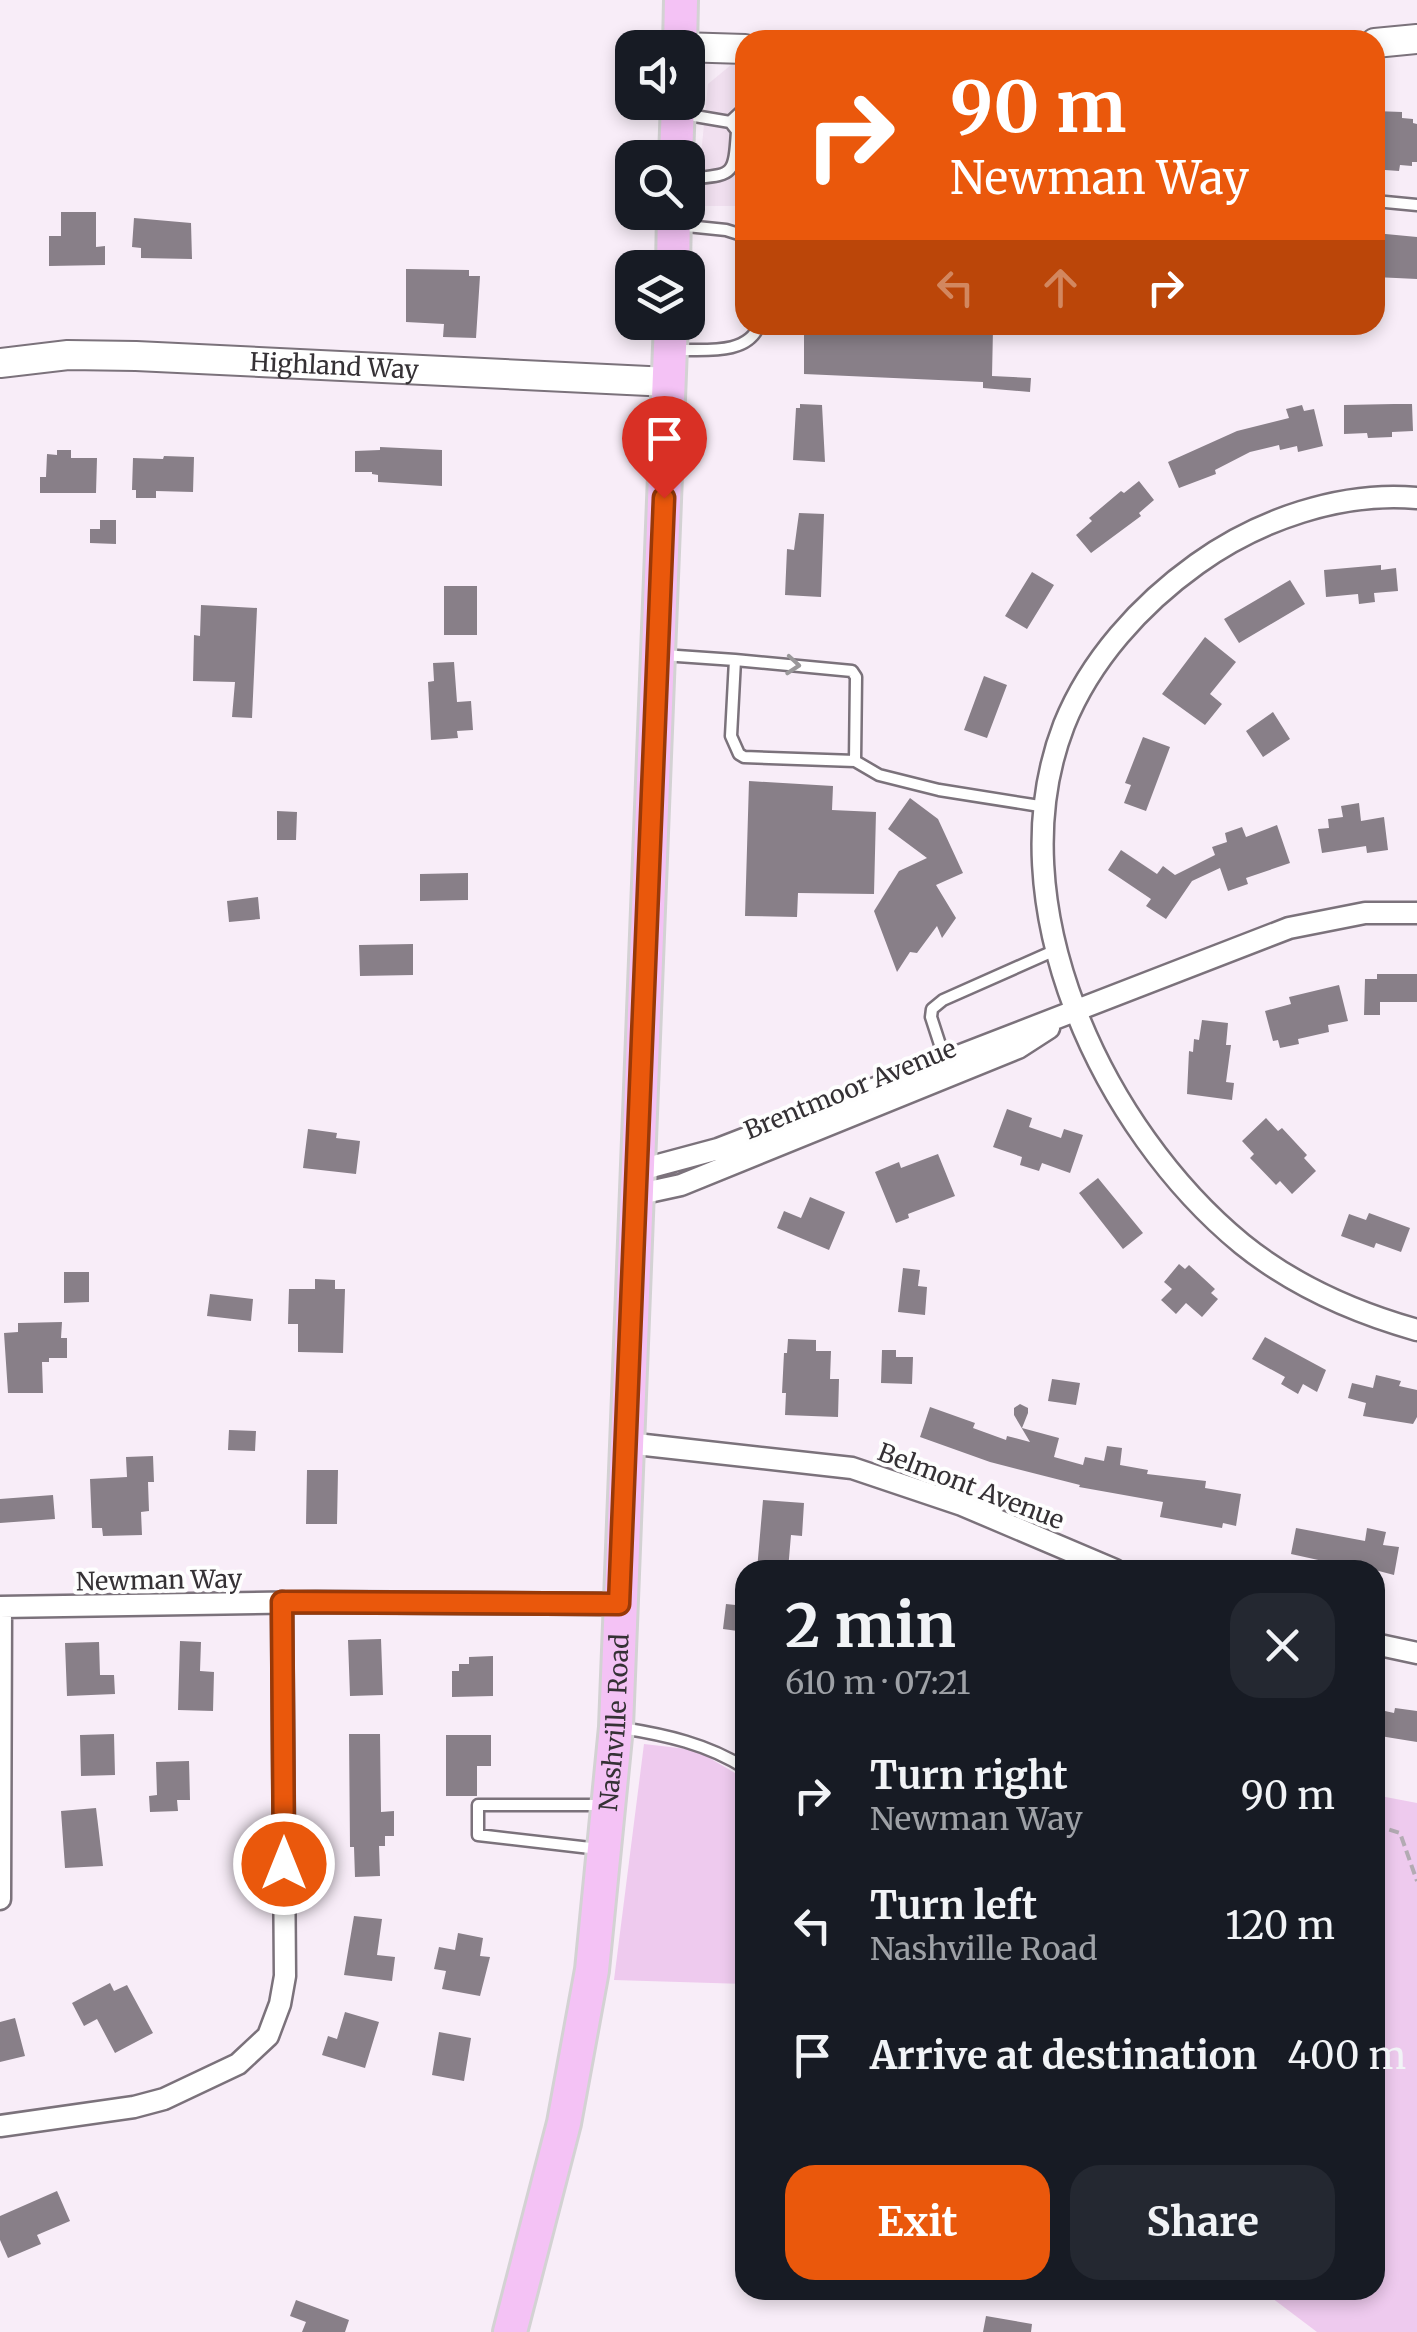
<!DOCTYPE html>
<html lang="en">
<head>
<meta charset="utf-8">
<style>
  :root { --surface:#171b24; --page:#242831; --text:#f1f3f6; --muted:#9ea1a6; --accent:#ea580c }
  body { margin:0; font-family:Merriweather,serif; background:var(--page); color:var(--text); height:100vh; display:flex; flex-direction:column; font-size:38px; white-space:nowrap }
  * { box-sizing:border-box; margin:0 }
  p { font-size:32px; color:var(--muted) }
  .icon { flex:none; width:55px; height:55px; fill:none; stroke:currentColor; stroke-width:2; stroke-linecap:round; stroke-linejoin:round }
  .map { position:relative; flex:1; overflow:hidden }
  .drawer { position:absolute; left:735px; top:1560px; width:650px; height:740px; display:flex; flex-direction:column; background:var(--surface); border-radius:30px; box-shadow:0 5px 15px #0003 }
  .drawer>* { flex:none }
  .guide { position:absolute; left:735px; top:30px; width:650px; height:305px; border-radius:30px; box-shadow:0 5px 15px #0003; background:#ea580c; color:#fff; overflow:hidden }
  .fabs { position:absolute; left:615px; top:30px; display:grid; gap:20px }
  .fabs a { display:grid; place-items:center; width:90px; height:90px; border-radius:20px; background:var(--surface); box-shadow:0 5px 15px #0003; font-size:50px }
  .pin { position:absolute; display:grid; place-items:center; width:85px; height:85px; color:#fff; margin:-102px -42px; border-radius:50% 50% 50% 0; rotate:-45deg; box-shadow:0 0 10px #0007 }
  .pin .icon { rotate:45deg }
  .me { position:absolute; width:110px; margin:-55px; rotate:0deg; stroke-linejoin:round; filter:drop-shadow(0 0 8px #0008) }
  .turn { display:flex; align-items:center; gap:35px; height:210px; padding:0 50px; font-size:45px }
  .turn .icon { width:130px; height:130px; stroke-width:2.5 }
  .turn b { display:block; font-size:70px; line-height:85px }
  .lanes { display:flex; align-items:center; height:95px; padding:0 50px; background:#0003; justify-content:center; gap:50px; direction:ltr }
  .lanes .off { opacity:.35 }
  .round { display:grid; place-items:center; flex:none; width:105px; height:105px; border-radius:30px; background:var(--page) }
  .overview { display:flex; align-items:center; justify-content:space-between; height:170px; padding:0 50px }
  h1 { font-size:60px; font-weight:700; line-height:75px }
  .button { display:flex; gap:20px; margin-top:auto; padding:20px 50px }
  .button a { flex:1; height:115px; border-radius:30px; background:var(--accent); color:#fff; font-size:40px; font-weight:700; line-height:115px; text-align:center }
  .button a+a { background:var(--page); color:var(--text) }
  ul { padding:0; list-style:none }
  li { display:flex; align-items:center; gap:30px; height:130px; padding:0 50px }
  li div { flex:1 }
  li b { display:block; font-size:38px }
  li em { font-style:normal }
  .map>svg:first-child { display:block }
  .built { fill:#f1e0f0 }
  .green { fill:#eecaee }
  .building { fill:#887f88 }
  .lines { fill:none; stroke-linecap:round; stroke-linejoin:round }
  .service-casing { stroke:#7b727b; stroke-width:15 }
  .minor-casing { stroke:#7b727b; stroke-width:25 }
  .tertiary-casing { stroke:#7b727b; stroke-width:32 }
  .primary-casing { stroke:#d3d2d3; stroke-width:38 }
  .path { stroke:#b3abb3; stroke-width:4; stroke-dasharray:10 5; stroke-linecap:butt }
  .service { stroke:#fff; stroke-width:10 }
  .minor { stroke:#fff; stroke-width:20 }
  .tertiary { stroke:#fff; stroke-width:28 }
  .primary { stroke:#f4c2f5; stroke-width:32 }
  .oneway { stroke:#9a989a }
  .route-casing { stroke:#983908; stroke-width:25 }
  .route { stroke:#ea580c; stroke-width:18 }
  .labels { text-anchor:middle; stroke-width:8; stroke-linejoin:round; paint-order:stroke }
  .street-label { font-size:25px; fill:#353135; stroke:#fefefe }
</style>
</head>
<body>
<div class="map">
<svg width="1417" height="2332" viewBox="0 0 1417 2332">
  <rect width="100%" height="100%" fill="#f8edf8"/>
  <path class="built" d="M731,65h14v141h-49l12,-122z"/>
  <path class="green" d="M644,1744l52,6 49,29v205l-131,-4z
    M1375,1795l42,8v529h-100l-49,-37 -2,-5h109z"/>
  <path class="building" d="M1375,111l27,1v6l11,1v4l4,1v38h-5v4l-12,-1 -1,6 -14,-1v-5l-10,-1z
    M61,212h35v35l9,-1v19l-56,1v-30h12z
    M134,218l57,5 1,36 -51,-1v-10l-9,-1z
    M1375,233l42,4v42l-42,-2z
    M406,269l63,1v6h11l-4,62 -33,-1 1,-13 -38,-2z
    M851,326l142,3 -1,47 39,2 -1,14 -47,-4v-6l-179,-8v-40l47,1z
    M800,404l22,1 3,57 -32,-2 3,-52h4z
    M1394,404h18l1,27 -21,1v5l-24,1 -1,-5 -23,1v-29z
    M1302,405l2,6 10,-2 9,37 -25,6 -1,-6 -17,4 -1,-5 -29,7 -35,18 1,4 -37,14 -11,-26 69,-31 52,-13 -3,-9z
    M380,447l62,3v36l-64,-4v-7l-6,-1v-2h-17v-21l25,-1z
    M57,450h14v8h26l-1,35h-56v-16h6l1,-23 10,1z
    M164,456l30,1 -1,35 -37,-1v7h-20v-8h-4l1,-32 30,1z
    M1139,481l15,19 -15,13 2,3 -50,37 -15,-18 16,-14 -3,-3 32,-27 3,2z
    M799,513l25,1 -3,83 -36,-2 2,-46 7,1z
    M100,520h16v24l-26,-1v-14h10z
    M1381,565v5l15,-2 2,23 -24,2 1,9 -16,2 -1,-10 -32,3 -2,-27z
    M1032,572l22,13 -27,44 -22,-13z
    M1290,580l15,24 -66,39 -15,-24z
    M444,586h33v49h-33z
    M201,605l56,3 -5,110 -20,-1 3,-35 -42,-1 1,-46 6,1z
    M1205,637l31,25 -26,32 12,10 -17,21 -43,-31z
    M454,662l3,40 14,-1 2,29 -16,1 1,7 -27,2 -3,-58 6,-1 -1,-18z
    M984,676l23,9 -20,53 -23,-8z
    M1273,712l17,27 -27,18 -17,-26z
    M1143,737l27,10 -24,64 -22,-8 7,-18 -6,-2z
    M749,781l84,5 -1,24 44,2 -2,82 -76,-1 -1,24 -52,-1z
    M910,798l28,21 25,54 -27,12 20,33 -14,20 -5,-12 -20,27 -7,-1 -13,20 -23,-61 25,-40 28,-13 -39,-29z
    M1359,803l2,18 23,-4 4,33 -21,3 -1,-7 -44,7 -4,-24 11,-1 -1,-9 15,-2 -2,-11z
    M277,811l20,1 -1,28h-19z
    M1277,825l13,38 -44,15 2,6 -20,7 -8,-23 -28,13 -26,38 -20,-13 5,-7 -43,-29 13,-20 36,24 6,-8 12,9 40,-20 -3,-8 15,-5 -2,-9 17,-6 4,10z
    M468,873v27l-48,1v-27z
    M258,897l2,22 -31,3 -2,-21z
    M413,944v31l-53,1 -1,-31z
    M1377,974h40v28h-37v13h-16l1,-36h12z
    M1339,985l9,36 -20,4 1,7 -31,7 1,5 -19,4 -2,-8 -5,1 -8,-30 26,-7 -2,-7z
    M1202,1020l26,3 -2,22h5l-5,37 8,1 -2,17 -45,-6 2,-43 4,1 1,-13 5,1z
    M1007,1109l25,9 -3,9 32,11 3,-9 19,6 -13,38 -28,-10 -3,8 -19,-6 2,-8 -29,-10z
    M1266,1118l12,13 4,-3 25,27 -3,3 12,13 -24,23 -12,-13 -4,4 -26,-27 4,-4 -12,-13z
    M308,1129l29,4 -1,5 24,3 -4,33 -53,-6z
    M938,1154l17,42 -47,18 1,4 -13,5 -21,-51 24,-10 2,6z
    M1098,1178l45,55 -20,16 -44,-56z
    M810,1197l35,15 -16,38 -52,-22 7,-17 17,7z
    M1369,1213l41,15 -9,24 -25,-9 -2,5 -33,-12 8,-22 17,6z
    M1179,1264l6,5 4,-4 26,24 -4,4 7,6 -16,18 -16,-14 -10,11 -15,-14 11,-11 -8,-7z
    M903,1268l17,2 -2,16 9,1 -2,28 -27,-3z
    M64,1272h25v30l-25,1z
    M315,1279l20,1v9h10l-2,64 -45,-1v-28h-10l1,-35h26z
    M210,1294l43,5 -2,22 -44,-5z
    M62,1322l-1,16h6v20h-18v4h-7l1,31h-35l-4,-60 14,-1v-9z
    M1265,1337l61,33 -9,22 -14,-8 -5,10 -17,-10 4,-7 -33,-18z
    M788,1339l28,1v11h15l-1,28h9l-1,38 -53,-2 1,-22h-4l2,-40h3z
    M882,1350h14v7h17l-1,27 -31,-1z
    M1376,1375l25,6 -2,5 18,4v27l-4,7 -50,-8 3,-13 -18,-5 4,-15 21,5z
    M1052,1379l28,4 -4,22 -28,-4z
    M1020,1404l8,4v5l-6,15 37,10 -5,19 29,8 2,-8 19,4 3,-15 15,2 -2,17 28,5 -1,4 59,7 -1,7 36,6 -5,32 -13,-3 -1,5 -62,-11 3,-15 -84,-15 1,-2 -90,-23 -70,-25 10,-30 45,16 -2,5 33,12 1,-4 23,6 -16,-27v-7z
    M229,1430l27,1 -1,20 -27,-1z
    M153,1456l1,26h-6l1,29 -8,1 1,23 -39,1 -1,-8h-10l-2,-49 37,-2 -1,-20z
    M307,1470h31l-1,54h-31z
    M53,1495l2,24 -55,4v-24z
    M763,1500l41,3 -2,33 -11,-1 -3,35h-31z
    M1296,1528l69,13 2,-13 19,4 -3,13 16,2 -5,28 -19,-5h-44l1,-7 -41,-9z
    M726,1604l19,2v26l-22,-3z
    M381,1639l2,56 -33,1 -2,-56z
    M180,1641l21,1 -1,29 14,1 -1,39 -35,-1z
    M99,1642l1,33h14l1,19 -48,2 -2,-53z
    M493,1656v40l-41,1v-26h7v-7h10v-7z
    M1395,1708l22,3v31l-37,-6 5,-25 9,2z
    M114,1734l1,41 -34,1 -1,-41z
    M349,1734h31l1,78 13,-1v25h-9v10h-6l1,30 -25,1 -1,-30h-4z
    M446,1735h45v31h-14v30h-31z
    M189,1761l1,39h-13l1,11 -28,1 -1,-16 8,-1 -1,-33z
    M96,1808l7,58 -38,2 -4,-57z
    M354,1916l28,3 -5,36 18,2 -3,24 -48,-6z
    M458,1933l25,5 -3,18 10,1 -10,39 -38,-7 4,-18 -12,-2 5,-22 16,3z
    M110,1983l4,8 13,-6 26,48 -38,20 -18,-34 -13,7 -12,-23z
    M345,2012l34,10 -14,46 -43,-13 6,-19 9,3z
    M15,2018l10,38 -25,6v-40z
    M439,2032l32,6 -7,43 -32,-6z
    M57,2191l13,30 -33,14 4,9 -33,14 -8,-18v-24z
    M296,2300l53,20 -4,12h-43l4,-10 -16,-6z
    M986,2316l46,8 -1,8h-48z"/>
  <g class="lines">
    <g class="service-casing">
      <path id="service" d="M683,114l47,8 7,9c-3,47 -4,43 -49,48
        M730,122l15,-14
        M1375,201l42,4
        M677,225l49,5 19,6
        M676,350c27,-1 72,6 83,-25
        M663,655l72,5 -4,76 8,18 5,3 111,4 24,14 60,15 107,17
        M735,660l117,11 4,6 -1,84
        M945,1060l-14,-43 1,-8 11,-9 115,-51
        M622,1728c44,7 85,16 123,40
        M599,1849l-121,-14v-30h126"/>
    </g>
    <g class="minor-casing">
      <path id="minor" d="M1417,498c-76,-7 -159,22 -220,66 -56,40 -107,96 -133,161 -69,178 39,405 178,519 52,42 111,68 175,86
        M636,1171l82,-22 571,-221 76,-15h52
        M635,1195l46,-10 337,-137 31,-20
        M627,1443l225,25 110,37 153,65
        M0,1607l316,-5 303,2
        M1375,1644l42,9
        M0,1899l1,-292
        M0,2126l134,-19 30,-8 74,-35 30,-28 12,-32 5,-28 -3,-374"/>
    </g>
    <g class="tertiary-casing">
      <g id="tertiary">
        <path d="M1375,43l42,-4"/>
        <path d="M680,47l65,2"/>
        <path id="s1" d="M0,363l68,-8 68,1 533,26"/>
      </g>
    </g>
    <g class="primary-casing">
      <g id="primary">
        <path d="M680,48l1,-48"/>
        <path d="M676,158l2,-56"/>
        <path d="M673,268l1,-56"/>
        <path id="s2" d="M510,2332l54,-209 28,-153 24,-243 55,-1405"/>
      </g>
    </g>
    <path class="path" d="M1375,1825l25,8 17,48"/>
    <use href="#service" class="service"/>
    <use href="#minor" class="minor"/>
    <use href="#tertiary" class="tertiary"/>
    <use href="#primary" class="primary"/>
  </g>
  <defs><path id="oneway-chevron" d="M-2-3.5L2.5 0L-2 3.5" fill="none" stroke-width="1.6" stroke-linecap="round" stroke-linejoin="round" transform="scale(2.5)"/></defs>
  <use class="oneway" href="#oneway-chevron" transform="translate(793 665) rotate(5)"/>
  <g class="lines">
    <g class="route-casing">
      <path id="route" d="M284,1864l-2,-262 337,2 45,-1106"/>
    </g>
    <use href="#route" class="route"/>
  </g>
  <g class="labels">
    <g class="street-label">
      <text dy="9" stroke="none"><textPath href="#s1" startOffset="335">Highland Way</textPath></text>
      <text transform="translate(850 1089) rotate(-22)" y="9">Brentmoor Avenue</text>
      <text transform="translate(971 1486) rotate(21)" y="9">Belmont Avenue</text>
      <text transform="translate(159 1580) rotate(-1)" y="9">Newman Way</text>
      <text dy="9" stroke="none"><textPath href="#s2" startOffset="620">Nashville Road</textPath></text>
    </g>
  </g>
</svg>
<div class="fabs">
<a><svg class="icon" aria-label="sound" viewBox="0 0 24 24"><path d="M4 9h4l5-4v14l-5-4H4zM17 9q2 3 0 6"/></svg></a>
<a><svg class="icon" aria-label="search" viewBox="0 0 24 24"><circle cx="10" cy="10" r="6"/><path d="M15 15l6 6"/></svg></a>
<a><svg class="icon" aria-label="layers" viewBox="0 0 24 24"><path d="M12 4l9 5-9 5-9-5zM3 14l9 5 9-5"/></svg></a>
</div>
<div class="pin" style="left:664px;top:498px;background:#d93025"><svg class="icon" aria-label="arrive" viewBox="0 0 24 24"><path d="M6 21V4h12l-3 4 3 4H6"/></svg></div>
<svg class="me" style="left:284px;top:1864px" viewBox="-20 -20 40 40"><circle r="17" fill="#ea580c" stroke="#fff" stroke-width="3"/><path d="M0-11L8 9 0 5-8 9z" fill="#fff"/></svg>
<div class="guide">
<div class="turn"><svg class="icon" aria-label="right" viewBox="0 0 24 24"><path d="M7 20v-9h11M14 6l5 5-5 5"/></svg><div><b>90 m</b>Newman Way</div></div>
<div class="lanes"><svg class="icon off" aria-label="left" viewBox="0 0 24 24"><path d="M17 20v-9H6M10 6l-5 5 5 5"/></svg><svg class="icon off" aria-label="ahead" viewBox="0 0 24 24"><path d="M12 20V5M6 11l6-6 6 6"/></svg><svg class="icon" aria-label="right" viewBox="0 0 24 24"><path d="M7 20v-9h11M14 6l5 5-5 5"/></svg></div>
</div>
<section class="drawer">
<div class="overview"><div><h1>2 min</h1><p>610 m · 07:21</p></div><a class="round"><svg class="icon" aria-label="close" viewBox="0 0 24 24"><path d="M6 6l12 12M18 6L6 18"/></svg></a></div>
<ul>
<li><svg class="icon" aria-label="right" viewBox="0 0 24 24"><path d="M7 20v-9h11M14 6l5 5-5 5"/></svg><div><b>Turn right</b><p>Newman Way</p></div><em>90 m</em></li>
<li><svg class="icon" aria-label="left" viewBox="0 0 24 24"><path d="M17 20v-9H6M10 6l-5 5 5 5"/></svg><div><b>Turn left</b><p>Nashville Road</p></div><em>120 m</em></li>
<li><svg class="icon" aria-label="arrive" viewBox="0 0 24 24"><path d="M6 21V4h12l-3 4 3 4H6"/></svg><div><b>Arrive at destination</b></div><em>400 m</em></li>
</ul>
<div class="button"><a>Exit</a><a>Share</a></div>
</section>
</div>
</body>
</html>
